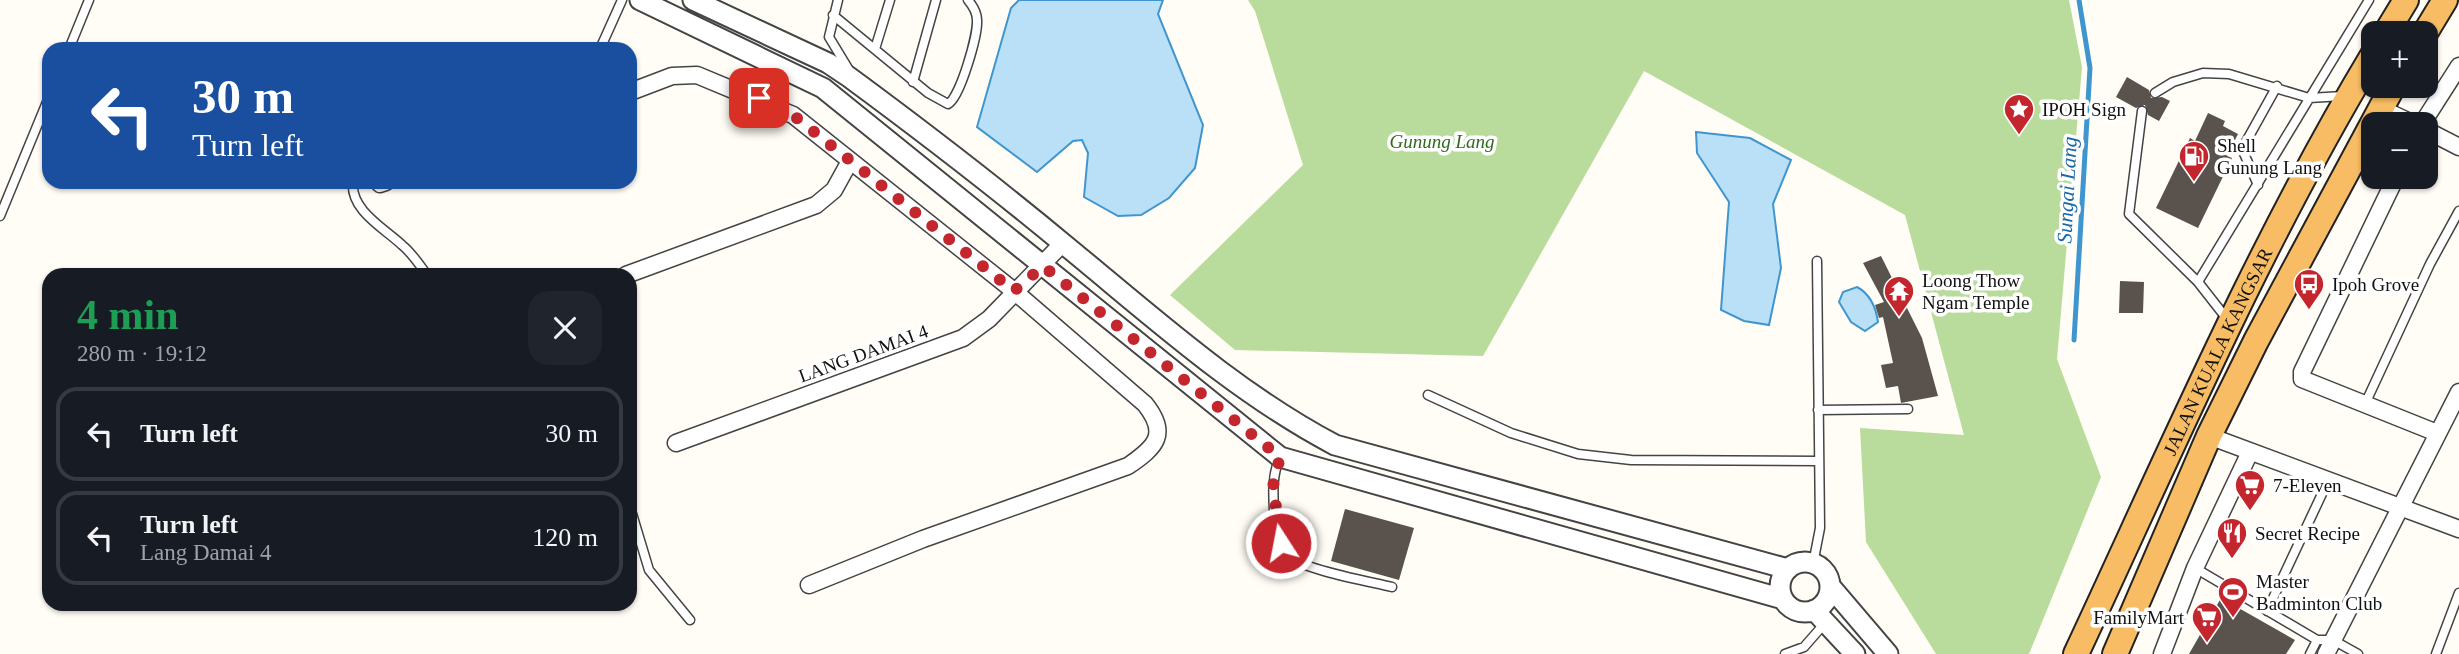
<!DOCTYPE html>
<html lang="en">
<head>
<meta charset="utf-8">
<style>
  :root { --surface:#171b24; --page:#20242c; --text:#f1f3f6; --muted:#9ea1a6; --line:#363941 }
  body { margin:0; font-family:"Times New Roman",serif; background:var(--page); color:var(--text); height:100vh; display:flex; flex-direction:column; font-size:26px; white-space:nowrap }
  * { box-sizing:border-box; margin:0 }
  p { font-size:23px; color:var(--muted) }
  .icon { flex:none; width:38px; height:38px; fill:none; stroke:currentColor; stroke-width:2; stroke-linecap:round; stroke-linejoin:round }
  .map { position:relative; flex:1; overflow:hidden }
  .side { position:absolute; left:42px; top:268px; width:595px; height:343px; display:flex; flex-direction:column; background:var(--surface); border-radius:21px; box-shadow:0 2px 5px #0004 }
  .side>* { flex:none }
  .guide { position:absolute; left:42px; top:42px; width:595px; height:147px; border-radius:21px; box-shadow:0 2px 5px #0004; background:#1a4fa0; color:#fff; overflow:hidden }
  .fabs { position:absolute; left:2361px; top:21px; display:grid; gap:14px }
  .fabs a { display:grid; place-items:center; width:77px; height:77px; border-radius:14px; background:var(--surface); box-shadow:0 2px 5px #0004; font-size:35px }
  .pin { position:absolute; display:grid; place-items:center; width:60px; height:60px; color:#fff; margin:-30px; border-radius:14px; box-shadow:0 4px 10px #0006 }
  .me { position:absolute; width:77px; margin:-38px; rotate:349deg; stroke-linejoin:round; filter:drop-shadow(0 0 5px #0008) }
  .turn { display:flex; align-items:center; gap:24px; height:147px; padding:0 35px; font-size:32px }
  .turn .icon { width:91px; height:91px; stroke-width:2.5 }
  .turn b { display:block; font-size:49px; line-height:60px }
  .round { display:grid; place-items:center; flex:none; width:74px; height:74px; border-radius:21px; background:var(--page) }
  .summary { display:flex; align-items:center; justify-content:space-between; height:119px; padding:0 35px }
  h1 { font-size:42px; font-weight:700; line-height:52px; color:#1e9e55 }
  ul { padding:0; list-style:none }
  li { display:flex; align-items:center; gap:21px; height:94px; margin:0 14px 10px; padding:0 21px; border:4px solid var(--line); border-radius:21px }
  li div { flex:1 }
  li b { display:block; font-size:26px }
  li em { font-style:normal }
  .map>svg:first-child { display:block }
  .forest { fill:#b9dc9c }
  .water { fill:#b9e0f7; stroke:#3f96cf; stroke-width:2 }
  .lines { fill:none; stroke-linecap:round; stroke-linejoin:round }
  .stream { stroke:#3f96cf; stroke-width:5 }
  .building { fill:#5a524d }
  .service-casing { stroke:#444; stroke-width:11 }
  .minor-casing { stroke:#444; stroke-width:19 }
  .tertiary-casing { stroke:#444; stroke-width:23 }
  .trunk-casing { stroke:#222; stroke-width:28 }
  .service { stroke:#fff; stroke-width:8 }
  .minor { stroke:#fff; stroke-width:16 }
  .tertiary { stroke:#fff; stroke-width:19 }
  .trunk { stroke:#f7bc64; stroke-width:24 }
  .route { stroke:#c4262e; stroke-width:12; stroke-dasharray:0 21.6 }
  .labels { text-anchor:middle; stroke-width:7; stroke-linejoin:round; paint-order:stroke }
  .poi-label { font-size:19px; fill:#111; stroke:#fff; text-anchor:start }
  .park-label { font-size:19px; font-style:italic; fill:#2f6b1f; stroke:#fff }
  .street-label { font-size:19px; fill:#111; stroke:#fff }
  .water-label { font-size:21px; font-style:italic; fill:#1768a6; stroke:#fff }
</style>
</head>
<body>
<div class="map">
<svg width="2459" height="654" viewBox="0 0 2459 654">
  <rect width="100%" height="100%" fill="#fffdf5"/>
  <path class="forest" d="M1248,0h821l13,67 -25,292 44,118 -72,177h-93l-70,-112 -6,-114 104,7 -59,-220 -261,-144 -161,285 -248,-6 -65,-55 133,-130 -48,-154z"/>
  <path class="water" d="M1019,0h144l-5,14 45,111 -8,43 -26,30 -28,17 -23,1 -34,-19 4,-44 -6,-13 -9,1 -36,31 -60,-45 34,-119z
    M1696,132l54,6 41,22 -18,44 8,64 -12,57 -25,-4 -23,-11 8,-108 -32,-49z
    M1857,287c13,7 19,21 21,35l-13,9 -14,-9 -12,-20 4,-10z"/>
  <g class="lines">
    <path class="stream" d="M2074,340l16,-272 -11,-68"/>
  </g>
  <path class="building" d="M2127,77l22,13 2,8 11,-1 8,4 -11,20 -11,-6 -3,-10 -9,3 -20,-11z
    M2208,113l17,8 -2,5 15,8 -11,22 5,2 -34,70 -42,-20 34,-70 5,3z
    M1881,256l41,82 16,58 -37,7 -3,-17 -12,2 -5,-23 12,-2 -10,-46 -4,1 -4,-13 9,-3 -21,-39z
    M2120,281l24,1 -1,31h-24z
    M1345,509l69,19 -15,52 -68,-19z
    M2221,598l74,42 -9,14h-97z"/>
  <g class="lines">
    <g class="service-casing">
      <path id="service" d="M838,0l-9,37 20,33
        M833,15l95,78 20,11c12,-6 30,-69 29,-84 0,-8 -4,-14 -9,-20
        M69,49l20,-49
        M600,49l22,-49
        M875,49l15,-49
        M913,82l23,-82
        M2155,93l18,-11 30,-9 26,1 80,24 34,-2
        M2142,111l-13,103 69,68 29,37
        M353,182c-3,28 31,46 49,63 10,8 17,19 25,30
        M2258,185l-16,-36 35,-63
        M0,216l49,-119
        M2198,282l171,-282
        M1428,395l83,38 67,21 53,6 187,1
        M2365,404l65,-140 29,-53
        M1818,410l90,-1
        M1280,457c-8,18 -7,35 -6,54 1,15 4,34 15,45 11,13 83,26 103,31
        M630,507l19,63 41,50
        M1813,564l7,-36 -3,-267
        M2195,568l122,72 -7,14
        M2267,611l61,-130
        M2317,640h16l25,14
        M1785,654l19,-7 21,-24
        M2436,654l23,-61"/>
    </g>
    <g class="minor-casing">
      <path id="minor" d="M630,92l42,-16 25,-1 96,40 221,176 131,113c24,30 11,43 -17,62l-205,73 -114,46
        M2380,108l34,16
        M2422,124l37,-58
        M2426,130l33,17
        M2396,177l-94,195v7l135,54
        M380,184l6,-2
        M626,275l190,-70 18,-15 16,-29
        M2209,436l250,93
        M676,443l287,-105 26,-19 74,-76
        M2162,654l33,-86 55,-116
        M2326,654l133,-262"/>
    </g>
    <g class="tertiary-casing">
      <path id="tertiary" d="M640,0l183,88 457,369 503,142
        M693,0l135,63 21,14c76,56 150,113 222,173 84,69 167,144 264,195l453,124
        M1780 587a25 25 0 1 1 50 0a25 25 0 1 1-50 0Z
        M1830,586l58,68
        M1814,610l41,44"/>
    </g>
    <g class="trunk-casing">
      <g id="trunk">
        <path d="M2386,33l20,-33"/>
        <path d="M2425,33l20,-33"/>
        <path id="s1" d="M2076,654c94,-201 182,-408 297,-599"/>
        <path d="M2115,654l94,-218 47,-95 137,-255"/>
      </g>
    </g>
    <use href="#service" class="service"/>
    <use href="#minor" class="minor"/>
    <use href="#tertiary" class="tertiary"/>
    <use href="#trunk" class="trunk"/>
  </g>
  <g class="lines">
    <path class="route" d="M759,98l34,17 221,176 29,-25 237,191 -7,29 8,57"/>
  </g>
  <defs>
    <g id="sight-pin" transform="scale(1.575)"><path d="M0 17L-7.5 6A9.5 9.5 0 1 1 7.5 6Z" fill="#c4262e" stroke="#fff"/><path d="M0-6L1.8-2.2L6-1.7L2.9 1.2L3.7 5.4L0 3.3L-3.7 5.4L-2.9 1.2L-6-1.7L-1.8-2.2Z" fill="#fff"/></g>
    <g id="fuel-pin" transform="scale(1.575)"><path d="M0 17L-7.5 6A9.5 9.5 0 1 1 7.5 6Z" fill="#c4262e" stroke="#fff"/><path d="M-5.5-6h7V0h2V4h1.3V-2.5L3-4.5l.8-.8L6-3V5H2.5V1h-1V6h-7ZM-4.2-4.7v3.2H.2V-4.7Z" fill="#fff"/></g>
    <g id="bus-pin" transform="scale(1.575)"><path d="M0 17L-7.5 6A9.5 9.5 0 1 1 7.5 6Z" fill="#c4262e" stroke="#fff"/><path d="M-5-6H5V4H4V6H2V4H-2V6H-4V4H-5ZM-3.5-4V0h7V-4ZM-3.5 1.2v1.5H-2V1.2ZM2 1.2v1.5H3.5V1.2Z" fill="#fff"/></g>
    <g id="temple-pin" transform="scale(1.575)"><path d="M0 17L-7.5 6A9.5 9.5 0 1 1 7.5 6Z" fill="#c4262e" stroke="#fff"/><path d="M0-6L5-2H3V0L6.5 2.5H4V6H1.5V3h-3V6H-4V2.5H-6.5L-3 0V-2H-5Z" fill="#fff"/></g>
    <g id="supermarket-pin" transform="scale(1.575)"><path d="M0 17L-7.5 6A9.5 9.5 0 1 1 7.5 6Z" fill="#c4262e" stroke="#fff"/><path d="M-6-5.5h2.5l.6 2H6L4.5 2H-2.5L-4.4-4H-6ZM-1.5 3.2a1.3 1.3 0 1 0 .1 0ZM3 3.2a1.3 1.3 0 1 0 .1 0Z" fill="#fff"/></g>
    <g id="restaurant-pin" transform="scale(1.575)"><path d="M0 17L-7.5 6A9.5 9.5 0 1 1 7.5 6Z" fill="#c4262e" stroke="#fff"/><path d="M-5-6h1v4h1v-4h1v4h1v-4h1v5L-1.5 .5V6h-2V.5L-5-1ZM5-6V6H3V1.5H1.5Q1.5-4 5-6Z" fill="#fff"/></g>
    <g id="stadium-pin" transform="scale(1.575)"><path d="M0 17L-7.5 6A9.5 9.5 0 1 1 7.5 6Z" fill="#c4262e" stroke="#fff"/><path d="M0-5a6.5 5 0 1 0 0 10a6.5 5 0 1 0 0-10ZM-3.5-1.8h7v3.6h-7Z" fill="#fff"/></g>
  </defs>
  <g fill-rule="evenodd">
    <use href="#sight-pin" x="2019" y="109"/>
    <use href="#fuel-pin" x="2194" y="156"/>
    <use href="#bus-pin" x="2309" y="284"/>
    <use href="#temple-pin" x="1899" y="291"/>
    <use href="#supermarket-pin" x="2250" y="485"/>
    <use href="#restaurant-pin" x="2232" y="533"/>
    <use href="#stadium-pin" x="2233" y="592"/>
    <use href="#supermarket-pin" x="2207" y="617"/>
  </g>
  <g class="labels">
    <g class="poi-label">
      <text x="2042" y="116">IPOH Sign</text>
      <text x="2217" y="152">Shell<tspan x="2217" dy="22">Gunung Lang</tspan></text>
      <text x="1922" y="287">Loong Thow<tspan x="1922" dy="22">Ngam Temple</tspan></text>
      <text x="2332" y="291">Ipoh Grove</text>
      <text x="2273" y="492">7-Eleven</text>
      <text x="2255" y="540">Secret Recipe</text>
      <text x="2256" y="588">Master<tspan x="2256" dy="22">Badminton Club</tspan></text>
      <text x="2184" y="624" text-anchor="end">FamilyMart</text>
    </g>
    <g class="park-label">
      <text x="1442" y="148">Gunung Lang</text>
    </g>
    <g class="street-label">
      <text dy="7" stroke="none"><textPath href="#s1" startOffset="334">JALAN KUALA KANGSAR</textPath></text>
      <text transform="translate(863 353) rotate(-20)" y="7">LANG DAMAI 4</text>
    </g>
    <g class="water-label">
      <text transform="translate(2067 190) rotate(-87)" y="7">Sungai Lang</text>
    </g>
  </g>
</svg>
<div class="fabs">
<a>+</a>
<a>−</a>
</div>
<div class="pin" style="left:759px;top:98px;background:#d93025"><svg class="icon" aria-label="arrive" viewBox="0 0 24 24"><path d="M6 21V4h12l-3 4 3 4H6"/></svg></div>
<svg class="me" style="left:1281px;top:543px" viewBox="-20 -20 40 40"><circle r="17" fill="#c4262e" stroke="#fff" stroke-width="3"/><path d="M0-11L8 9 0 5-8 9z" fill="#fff"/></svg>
<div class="guide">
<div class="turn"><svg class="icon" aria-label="left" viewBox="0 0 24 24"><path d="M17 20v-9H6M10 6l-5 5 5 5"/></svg><div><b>30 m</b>Turn left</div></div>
</div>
<section class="side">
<div class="summary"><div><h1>4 min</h1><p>280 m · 19:12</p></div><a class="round"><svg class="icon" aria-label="close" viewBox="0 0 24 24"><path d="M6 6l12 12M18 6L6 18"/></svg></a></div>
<ul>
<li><svg class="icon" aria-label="left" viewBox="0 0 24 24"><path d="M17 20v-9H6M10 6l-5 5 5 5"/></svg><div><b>Turn left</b></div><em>30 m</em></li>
<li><svg class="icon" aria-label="left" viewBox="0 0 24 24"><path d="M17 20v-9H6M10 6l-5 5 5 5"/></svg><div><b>Turn left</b><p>Lang Damai 4</p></div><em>120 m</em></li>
</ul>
</section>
</div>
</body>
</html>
